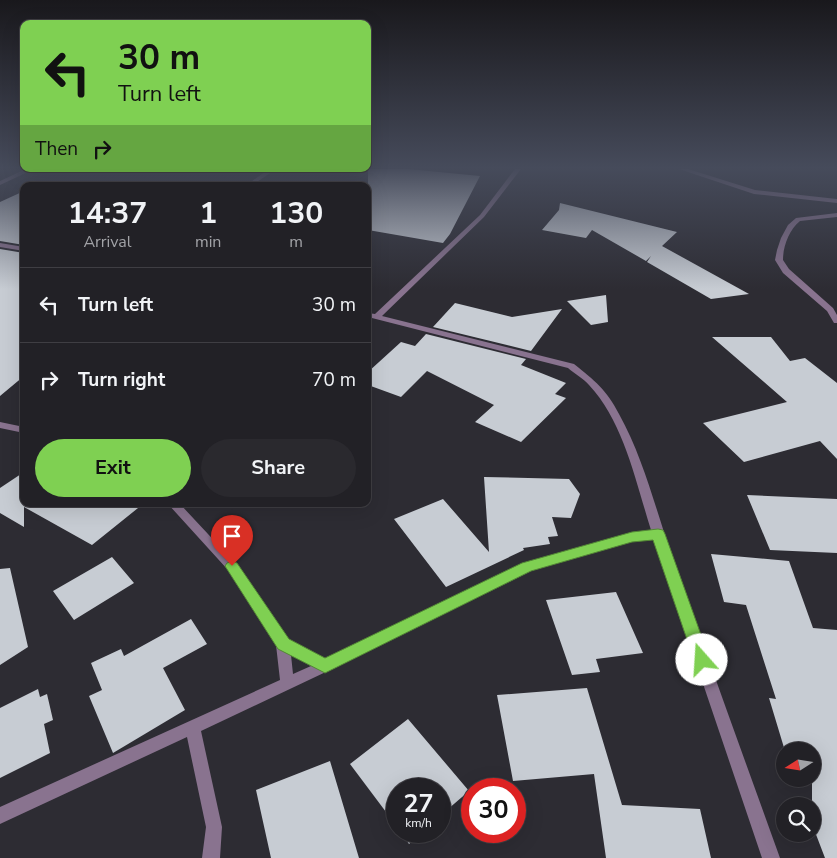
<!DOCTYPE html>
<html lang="en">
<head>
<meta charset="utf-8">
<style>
  :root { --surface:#222126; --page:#2a292e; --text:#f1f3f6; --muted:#a2a3a7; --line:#3f3e43; --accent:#7fd052 }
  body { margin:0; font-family:"Nunito Sans",sans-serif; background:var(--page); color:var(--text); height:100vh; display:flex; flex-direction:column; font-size:19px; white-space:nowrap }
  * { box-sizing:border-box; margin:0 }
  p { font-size:16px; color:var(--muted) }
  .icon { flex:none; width:28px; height:28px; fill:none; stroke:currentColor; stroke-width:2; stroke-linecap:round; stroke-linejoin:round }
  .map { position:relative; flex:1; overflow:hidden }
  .sheet { position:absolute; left:20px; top:182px; width:351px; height:325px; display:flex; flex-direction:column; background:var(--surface); border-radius:10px; box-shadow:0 5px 20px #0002,0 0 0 1px var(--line) }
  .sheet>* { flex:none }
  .top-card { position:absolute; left:20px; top:20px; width:351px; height:152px; border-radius:10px; box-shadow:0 5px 20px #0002,0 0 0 1px var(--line); background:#7fd052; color:#111; overflow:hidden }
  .needle { width:32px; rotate:258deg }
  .tools { position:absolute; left:776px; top:742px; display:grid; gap:10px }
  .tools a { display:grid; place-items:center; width:45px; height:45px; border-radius:50%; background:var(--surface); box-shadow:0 5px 20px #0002,0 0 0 1px var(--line); font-size:25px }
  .speed { position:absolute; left:386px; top:778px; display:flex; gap:10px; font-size:25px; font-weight:700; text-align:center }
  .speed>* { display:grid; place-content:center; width:65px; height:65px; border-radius:50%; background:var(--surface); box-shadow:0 5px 20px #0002,0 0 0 1px var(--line); line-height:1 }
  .speed small { font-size:12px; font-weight:400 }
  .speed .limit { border:8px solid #d22; background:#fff; color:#111 }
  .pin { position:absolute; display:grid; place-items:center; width:42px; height:42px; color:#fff; margin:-51px -21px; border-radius:50% 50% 50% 0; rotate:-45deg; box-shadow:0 0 5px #0007 }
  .pin .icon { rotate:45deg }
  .me { position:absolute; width:55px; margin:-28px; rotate:341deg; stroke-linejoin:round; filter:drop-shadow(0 0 4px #0008) }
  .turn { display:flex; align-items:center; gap:18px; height:105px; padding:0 15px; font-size:22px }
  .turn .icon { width:65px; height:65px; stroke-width:2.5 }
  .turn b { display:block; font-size:35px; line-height:42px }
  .then { display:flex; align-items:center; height:48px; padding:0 15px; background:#0003; gap:10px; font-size:19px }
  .eta { display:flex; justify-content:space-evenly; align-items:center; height:85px; text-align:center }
  .eta b { font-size:30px; font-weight:700; line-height:35px }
  .primary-button { display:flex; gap:10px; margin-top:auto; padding:10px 15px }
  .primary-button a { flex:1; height:58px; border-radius:30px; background:var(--accent); color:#111; font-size:20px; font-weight:700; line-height:58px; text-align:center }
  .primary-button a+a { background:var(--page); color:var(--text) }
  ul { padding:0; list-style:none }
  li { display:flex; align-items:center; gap:15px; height:75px; padding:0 15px; border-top:1px solid var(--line) }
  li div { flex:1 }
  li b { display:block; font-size:19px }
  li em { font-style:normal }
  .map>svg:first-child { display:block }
  .building { fill:#c7ccd3 }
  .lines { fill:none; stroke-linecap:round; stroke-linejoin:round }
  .street { fill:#89738f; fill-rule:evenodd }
  .route { fill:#7fd052; stroke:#538735 }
</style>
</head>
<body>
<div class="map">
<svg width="837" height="858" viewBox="0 0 837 858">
  <rect width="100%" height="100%" fill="#2d2c33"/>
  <path class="building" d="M368,169h40l72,7 -30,58 -7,9 -75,-13z
    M24,191v54l-24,-4v-39z
    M560,203l117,29 -15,14 87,48 -38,5 -64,-37 4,-6 -5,5 -54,-31 -6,8 -44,-8 17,-20z
    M0,249l24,4v123l-24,20z
    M606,295l2,27 -17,3 -24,-24z
    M455,303l57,14 50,-8 -31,42 -98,-24z
    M426,334l100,25 -5,6 45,18 -11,11 11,4 -45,44 -46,-20 19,-17 -67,-34 -26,26 -33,-12v-13l33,-30 14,4z
    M712,337h59l19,24 15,-3 32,25v76l-17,-18 -76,21 -41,-39 84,-21z
    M24,472v32h119l-51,41 -68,-38v20l-24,-14v-25z
    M484,477l85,2 11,15 -9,24 -19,-1 6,19 -10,1 2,7 -27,4 1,2 -78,37 -52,-68 49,-20 46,53z
    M747,495l90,4v54l-67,-3z
    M711,554l78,7 24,67 24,2v228h-12l-13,-34v-73h-27l-16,-53 7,1 -30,-94 -22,-3z
    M112,557l22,26 -60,37 -21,-29z
    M10,568l18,79 -28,18v-96z
    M616,592l27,61 -47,6 4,13 -28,3 -26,-75z
    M191,619l16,25 -44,24 22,42 -72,43 -24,-57 13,-6 -11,-27 30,-14 3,7z
    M587,688l35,117 78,4 11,49h-105l-12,-84 -81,7 -16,-86z
    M38,689l2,8 7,-3 6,26 -9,4 6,29 -50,25v-70z
    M408,719l61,72 -29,25v-27h-42v39l-48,-64z
    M330,761l29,97h-88l-15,-68z
    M400,831h23l-14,13z"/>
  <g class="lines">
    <path class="street" d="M26,169h8l-34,16v-4z
      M269,169h7l-25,17h-6z
      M515,169h6l-37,48 -102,99 192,48c21,17 32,25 45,50 25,45 37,97 54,145 35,100 71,199 107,299h-18l-108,-319 -22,2 -101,30 -201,99 -129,61 21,96 -2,31h-18l4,-31 -19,-90 -187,87v-17l280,-127 -4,-35 -48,-75 -60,-66h12l56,60 52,76 37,19 198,-95 109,-31 19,-3c-15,-47 -27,-108 -62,-145 -6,-7 -14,-11 -21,-17l-200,-51v-4l7,1 105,-99zM291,655l20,11 -18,8z
      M679,169h9l67,21 82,9v4l-83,-9z
      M837,213v4l-37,4c-11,9 -17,25 -17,39l6,9 44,39 4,7v8h-3l-7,-12 -44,-38 -8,-13 2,-10 4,-12 7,-13 8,-7z
      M0,243l24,4v4l-24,-4z
      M0,422l24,5v6l-24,-5z"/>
  </g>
  <linearGradient id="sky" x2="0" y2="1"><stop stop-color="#19181c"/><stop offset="0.58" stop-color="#464b5b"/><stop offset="1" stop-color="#464b5b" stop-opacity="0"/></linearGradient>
  <rect width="837" height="289" fill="url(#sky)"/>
  <path class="route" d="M658,529l5,1 2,4 45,126 -2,5 -6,2 -6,-2 -2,-5 -41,-120 -21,2 -101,29 -206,102 -47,-24 -53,-83 2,-3 5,-2 5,2 52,76 36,19 197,-95 110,-31z"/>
</svg>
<div class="tools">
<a><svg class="needle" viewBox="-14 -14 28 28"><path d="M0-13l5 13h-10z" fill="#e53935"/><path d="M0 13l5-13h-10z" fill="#a2a3a7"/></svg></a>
<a><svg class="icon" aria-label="search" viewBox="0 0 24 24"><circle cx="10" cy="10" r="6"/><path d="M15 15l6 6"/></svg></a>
</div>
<div class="speed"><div>27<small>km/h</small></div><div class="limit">30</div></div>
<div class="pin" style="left:232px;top:566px;background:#d93025"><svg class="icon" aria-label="arrive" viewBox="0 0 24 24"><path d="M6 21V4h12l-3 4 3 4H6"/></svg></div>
<svg class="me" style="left:702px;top:660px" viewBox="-20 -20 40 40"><circle r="19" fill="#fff"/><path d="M0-13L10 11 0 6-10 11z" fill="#7fd052"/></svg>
<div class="top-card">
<div class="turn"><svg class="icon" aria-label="left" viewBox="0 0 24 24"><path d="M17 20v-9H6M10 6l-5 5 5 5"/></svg><div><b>30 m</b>Turn left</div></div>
<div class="then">Then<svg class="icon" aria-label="right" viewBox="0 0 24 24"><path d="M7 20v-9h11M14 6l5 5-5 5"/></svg></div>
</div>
<section class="sheet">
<div class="eta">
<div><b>14:37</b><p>Arrival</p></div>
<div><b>1</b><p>min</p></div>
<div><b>130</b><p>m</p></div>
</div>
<ul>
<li><svg class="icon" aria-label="left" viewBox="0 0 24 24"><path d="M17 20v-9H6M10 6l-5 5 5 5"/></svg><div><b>Turn left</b></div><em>30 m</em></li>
<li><svg class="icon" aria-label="right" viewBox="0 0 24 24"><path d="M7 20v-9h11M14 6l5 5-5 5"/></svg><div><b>Turn right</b></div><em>70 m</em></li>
</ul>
<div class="primary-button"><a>Exit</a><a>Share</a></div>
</section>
</div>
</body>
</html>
